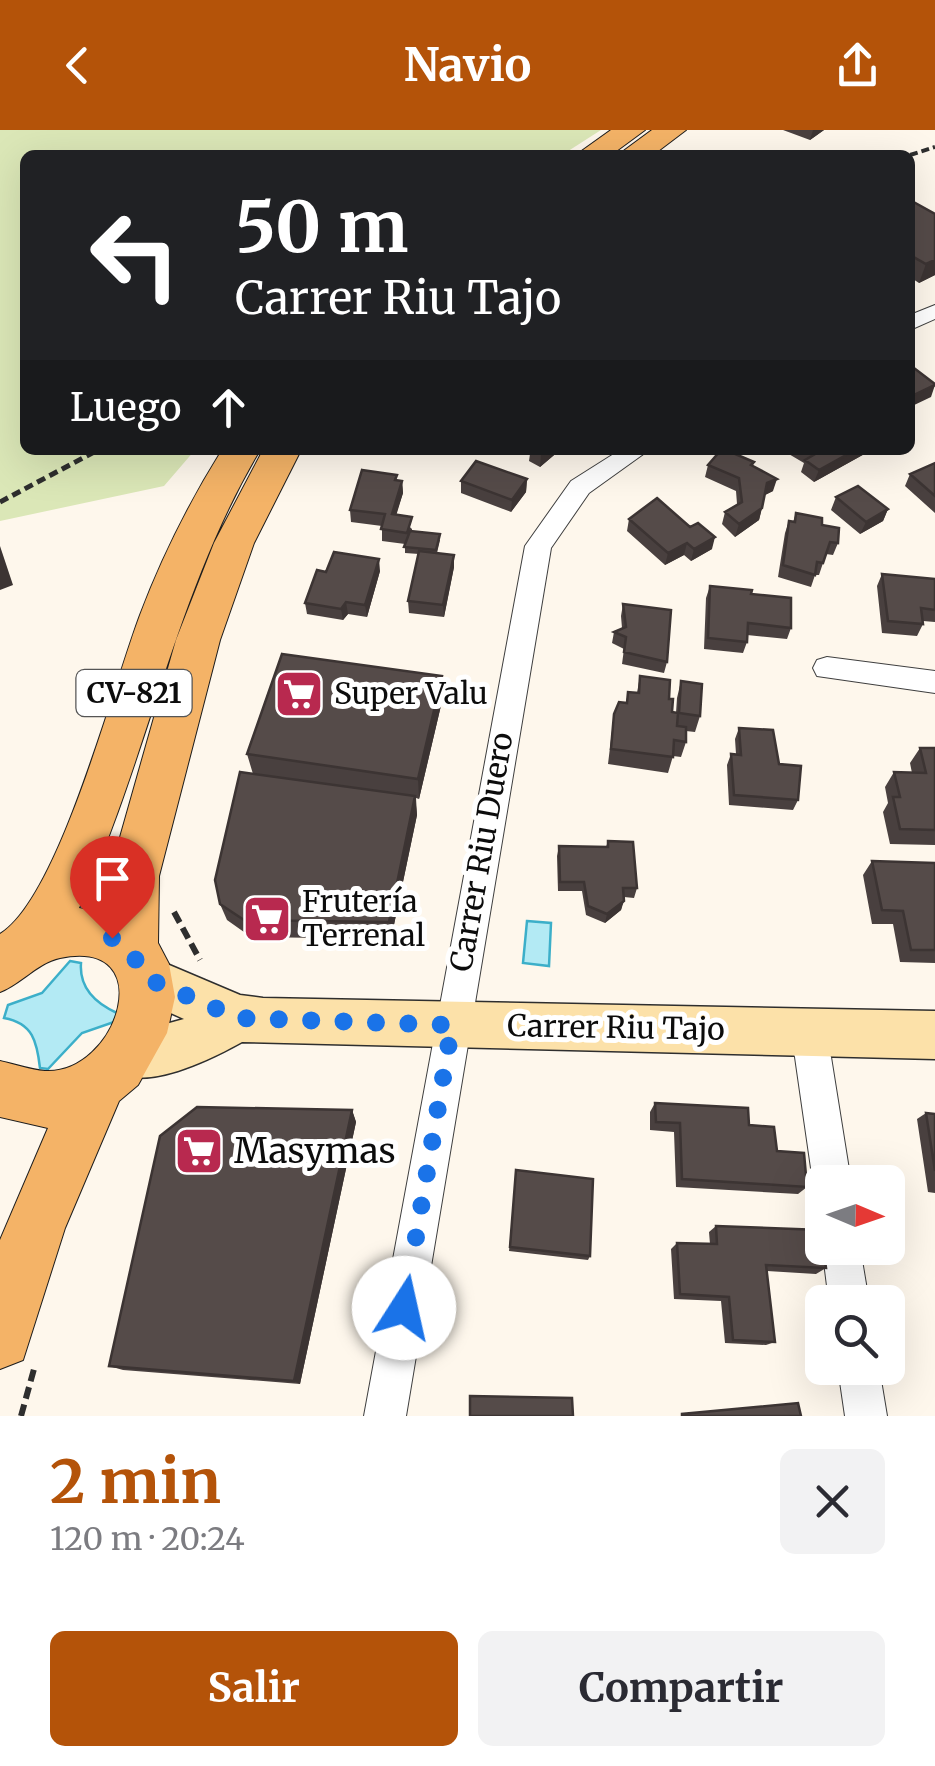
<!DOCTYPE html>
<html lang="es">
<head>
<meta charset="utf-8">
<style>
  :root { --surface:#fff; --page:#f2f2f3; --text:#2b2b33; --muted:#7c7c81; --accent:#b45309 }
  body { margin:0; font-family:Merriweather,serif; background:var(--page); color:var(--text); height:100vh; display:flex; flex-direction:column; font-size:38px; white-space:nowrap }
  * { box-sizing:border-box; margin:0 }
  p { font-size:32px; color:var(--muted) }
  .icon { flex:none; width:55px; height:55px; fill:none; stroke:currentColor; stroke-width:2; stroke-linecap:round; stroke-linejoin:round }
  .map { position:relative; height:1286px; overflow:hidden }
  .drawer { display:flex; flex-direction:column; background:var(--surface); flex:1 }
  .drawer>* { flex:none }
  .hud { position:absolute; left:20px; top:20px; width:895px; height:305px; border-radius:15px; box-shadow:0 10px 40px #0002; background:#202124; color:#fff; overflow:hidden }
  .needle { width:65px; rotate:92deg }
  .buttons { position:absolute; left:805px; top:1035px; display:grid; gap:20px }
  .buttons a { display:grid; place-items:center; width:100px; height:100px; border-radius:15px; background:var(--surface); box-shadow:0 10px 40px #0002; font-size:50px }
  .pin { position:absolute; display:grid; place-items:center; width:85px; height:85px; color:#fff; margin:-102px -42px; border-radius:50% 50% 50% 0; rotate:-45deg; box-shadow:0 0 10px #0007 }
  .pin .icon { rotate:45deg }
  .me { position:absolute; width:110px; margin:-55px; rotate:10deg; stroke-linejoin:round; filter:drop-shadow(0 0 8px #0008) }
  .turn { display:flex; align-items:center; gap:35px; height:210px; padding:0 50px; font-size:45px }
  .turn .icon { width:130px; height:130px; stroke-width:2.5 }
  .turn b { display:block; font-size:70px; line-height:85px }
  .then { display:flex; align-items:center; height:95px; padding:0 50px; background:#0003; gap:20px; font-size:38px }
  .round { display:grid; place-items:center; flex:none; width:105px; height:105px; border-radius:15px; background:var(--page) }
  .headline { display:flex; align-items:center; justify-content:space-between; height:170px; padding:0 50px }
  h1 { font-size:60px; font-weight:700; line-height:75px; color:var(--accent) }
  .cta { display:flex; gap:20px; margin-top:auto; padding:20px 50px }
  .cta a { flex:1; height:115px; border-radius:15px; background:var(--accent); color:#fff; font-size:40px; font-weight:700; line-height:115px; text-align:center }
  .cta a+a { background:var(--page); color:var(--text) }
  header { display:flex; justify-content:space-between; align-items:center; height:130px; padding:0 50px; background:var(--accent); color:#fff; font-size:45px; font-weight:700 }
  .map>svg:first-child { display:block }
  .green { fill:#dbe7b7 }
  .water { fill:#b3eaf4; stroke:#3cafc9; stroke-width:2.5 }
  .lines { fill:none; stroke-linecap:round; stroke-linejoin:round }
  .street-casing { stroke:#3f3f3f; stroke-width:2 }
  .secondary-casing { stroke:#2e2e2e; stroke-width:3 }
  .primary-casing { stroke:#1d1d1d; stroke-width:2 }
  .path-far2 { stroke:#2e2e2e; stroke-width:4; stroke-dasharray:8 4; stroke-linecap:butt }
  .path-far1 { stroke:#2e2e2e; stroke-width:5; stroke-dasharray:9 5; stroke-linecap:butt }
  .path { stroke:#2e2e2e; stroke-width:6; stroke-dasharray:12 6; stroke-linecap:butt }
  .street { fill:#fff; fill-rule:evenodd }
  .secondary { fill:#fce1a9; fill-rule:evenodd }
  .primary { fill:#f4b367; fill-rule:evenodd }
  .wall { fill:#49403f }
  .shaded-wall { fill:#3c3433 }
  .building { fill:#554b49; stroke:#3c3433; stroke-width:2.5 }
  .route { stroke:#1a73e8; stroke-width:18; stroke-dasharray:0 32.4 }
  .labels { text-anchor:middle; stroke-width:10; stroke-linejoin:round; paint-order:stroke }
  .shield { fill:#fff; stroke:#555; stroke-width:2.5 }
  .shield-label { font-size:28px; font-weight:bold; fill:#0c0c0c }
  .poi-label { font-size:30px; fill:#0c0c0c; stroke:#fff; text-anchor:start }
  .street-label { font-size:30px; fill:#0c0c0c; stroke:#fff }
  .near-poi-label { font-size:35px; fill:#0c0c0c; stroke:#fff; text-anchor:start }
</style>
</head>
<body>
<header><svg class="icon" aria-label="back" viewBox="0 0 24 24"><path d="M15 5l-7 7 7 7"/></svg>Navio<svg class="icon" aria-label="share" viewBox="0 0 24 24"><path d="M12 15V3M7 8l5-5 5 5M5 13v7h14v-7"/></svg></header>
<div class="map">
<svg width="935" height="1286" viewBox="0 0 935 1286">
  <rect width="100%" height="100%" fill="#fef7ec"/>
  <path class="green" d="M0,0h601l-39,25h-537v295h170l-31,36 -164,35z"/>
  <path class="water" d="M527,791l24,2 -2,43 -26,-3z
    M70,831l11,2c-2,25 14,40 36,50l-3,9 -32,11 -34,36 -8,-1c-3,-26 -7,-45 -36,-50l4,-13 34,-12z"/>
  <g class="lines">
    <g class="street-casing">
      <path id="street" d="M935,175v14l-25,11v-15z
        M620,320h29l-60,43 -38,55 -145,868h-42l161,-870 46,-65z
        M827,527l108,14v22l-118,-17 -4,-8 4,-8z
        M803,884l12,5 16,38 20,125h-29v15l-9,-15 -18,-125 -9,-26 5,-12z
        M822,1116l38,2 9,54h-40z
        M838,1238h41l8,48h-42z"/>
    </g>
    <g class="secondary-casing">
      <path id="secondary" d="M148,826l92,39 23,3 672,13v48l-693,-17c-36,20 -92,47 -131,31l-7,-17 7,-17 73,-20 -53,-24 -7,-16 7,-16z"/>
    </g>
    <g class="primary-casing">
      <path id="primary" d="M611,0h34l-34,25h-35z
        M652,0h34l-33,25h-35z
        M222,320h38c-85,143 -112,308 -181,458l28,5 2,-37 67,-236 38,-97 49,-93h38l-47,93 -34,97 -61,236 -1,67 11,21 6,33 -8,36 -29,52 -19,16 -54,127 -42,132 -23,9v-129l48,-112 -48,-11v-56c14,3 31,9 45,10 73,4 116,-134 15,-113 -23,5 -39,26 -60,34v-58c59,-36 113,-248 140,-319 22,-58 49,-112 82,-165z"/>
    </g>
    <path class="path-far2" d="M910,25l25,-8"/>
    <path class="path-far1" d="M0,372l98,-52"/>
    <path class="path" d="M174,782l26,48
      M21,1286l13,-47"/>
    <use href="#street" class="street"/>
    <use href="#secondary" class="secondary"/>
    <use href="#primary" class="primary"/>
  </g>
  <path class="wall" d="M783,0h41l-14,10z
    M910,70l25,75 -16,8 -9,-6z
    M522,320h38l-20,17 -11,-6 1,-7z
    M782,320h87l-1,2 -54,30 -13,-10 3,-9z
    M754,332l-1,4 20,25 -8,4 -6,25 -24,17 -13,-13 3,-12 12,-8 -1,-13 -31,-14 3,-12z
    M935,333v50l-30,-27 5,-12z
    M527,349l-1,13 -15,20 -50,-19v-12z
    M397,350l5,1 1,12 -7,21 16,15v2l28,9 -3,13 17,2v12l-10,50 -35,-4 -1,-12 11,-47 -14,-1v-9l-23,-3v-15l-31,-4 -1,-12z
    M836,367l52,12 -5,12 -23,13 -29,-24z
    M796,383l26,12 16,18 -5,12 -7,-1 -7,21h-4l-4,12 -33,-10 7,-44 4,-12 4,1z
    M629,389l83,30 -21,12 -7,-6 -19,10 -38,-34z
    M380,441l-13,46 -19,-3 -5,6 -36,-6 -2,-11 21,-31z
    M882,444l53,5v43l-12,-1v3l-6,12 -35,-3 -5,-47z
    M710,456l41,8 40,34 -4,11 -40,-4v7l-4,11 -39,-4 2,-51z
    M623,474l44,58 -3,11 -42,-9 2,-15 -12,-6 2,-11 8,-4 -1,-12z
    M640,546l29,23 3,13 4,1 1,-15 4,-17 19,35 -5,16 -9,-1v11l-5,15 -8,-1 -5,17 -60,-9 6,-50 12,-11 2,-11 9,1z
    M443,567l-24,102 -3,-1 1,17 -26,124 -140,-2 -24,-17 -7,-16 33,-130 -6,-20z
    M739,598l40,36 19,36 -5,10 -64,-5 -2,-40 4,-11h5l-1,-15z
    M920,618h15v97l-45,-1 -7,-32 5,-9 -3,-16 9,-15 18,1 -2,-10z
    M608,711l29,47 -3,10 -10,-1 -3,13 -16,13 -19,-8 -4,-24h-24l-1,-35 2,-10 47,1z
    M872,731l63,2v100l-35,-1 -7,-38h-21l-9,-49z
    M655,973l94,22 28,26 30,36 -9,7 -122,-7 -2,-55 -24,-2v-18z
    M352,980l4,12 -56,262 -177,-14 -14,-4z
    M926,983l9,1v79l-7,-1 -11,-73z
    M516,1040l74,86 -2,4 -79,-9z
    M716,1096l110,42 -10,6 -49,-3 8,71 -9,3 -41,-2 -4,-42 -47,-2 -3,-50 6,-6 33,1 -1,-12z"/>
  <path class="shaded-wall" d="M813,0h11l-14,10z
    M935,130v15l-16,8 7,-19z
    M935,255l-4,12 -21,10v-10z
    M546,320h14l-20,17 1,-13z
    M855,320h14l-1,2 -54,30 5,-12z
    M527,349l-1,13 -15,20 1,-12z
    M777,349l-4,12 -10,5 4,-13z
    M402,351l1,12 -10,33 -1,-12z
    M762,378l-3,12 -24,17 4,-13z
    M888,379l-5,12 -23,13 6,-12z
    M715,407l-3,12 -21,12 3,-12z
    M687,413l-3,12 -19,10 3,-12z
    M0,416l13,39 -13,5z
    M454,425v12l-10,50 -1,-12z
    M379,429l1,12 -13,46 -2,-12z
    M346,472l2,12 -5,6 -2,-11z
    M442,546l1,21 -24,102 -1,-20z
    M415,666l2,19 -26,124 -2,-17z
    M624,771l-3,9 -16,13 2,-9z
    M352,980l4,12 -56,262 -6,-3z"/>
  <path class="building" d="M910,70l25,14v46l-9,4 -16,-9z
    M910,235l25,19v1l-25,12z
    M721,320h5l28,12 -3,3 26,14 -10,4 -5,25 -23,16 -14,-12 17,-10 -3,-24 -31,-13z
    M807,320h48l-36,20 -14,-10 10,-6z
    M476,331l51,18 -15,21 -51,-19z
    M935,333v33l-25,-22z
    M362,340l35,5 -2,5 7,1 -10,33 20,3 -5,16 -26,-4 4,-15 -35,-4z
    M858,356l30,23 -22,13 -30,-25z
    M657,368l33,29 8,-4 17,14 -21,12 -7,-6 -19,10 -39,-34z
    M796,383l26,5v7l17,3 -1,15 -8,-1 -7,21 -6,-1 -2,13 -32,-10 6,-44 6,1z
    M410,401l30,3 -4,16 -32,-3z
    M419,421l35,4 -11,50 -35,-4z
    M334,422l45,7 -14,46 -19,-3 -5,7 -36,-6 12,-33 9,2z
    M882,444l53,5v31l-14,-2 2,16 -35,-3z
    M710,456l42,4 -1,4 40,4v30l-43,-5 -1,19 -39,-4z
    M623,474l48,6 -4,52 -43,-10 2,-15 -12,-5 12,-5z
    M282,524l160,22 -24,103 -171,-25z
    M640,546l30,4 -1,19h4l-1,13 6,1 -1,13 9,1v15l-12,-2 -1,17 -62,-8 3,-35 5,-12 8,1 1,-11 11,1z
    M681,551l21,3 -2,32 -21,-3z
    M739,598l34,2 6,34 22,2 -3,34 -64,-5 -3,-41 10,1z
    M920,618h15v82l-35,-1 -7,-32h7l-6,-25 32,1z
    M240,642l175,24 -26,126 -145,-2 -24,-16 -5,-24z
    M608,711l25,1 4,46h-14l1,13 -17,13 -19,-8 -4,-24h-24l-1,-36 49,1z
    M872,731l63,2v87h-24l-8,-39 -21,-1z
    M655,973l93,5 1,17 25,2 3,24 27,2 3,34 -125,-8 -2,-56 -24,-1z
    M197,977l155,3 -58,271 -185,-15 51,-230z
    M926,983l9,1v57z
    M516,1040l77,9 -3,77 -80,-9z
    M716,1096l105,4 5,38 -60,-3 9,77 -42,-2 -4,-43 -49,-3 -3,-51 40,1z
    M470,1266l102,2 1,18h-103z
    M798,1273l3,13h-119v-2z"/>
  <g class="lines">
    <path class="route" d="M112,808l18,13 18,28 90,39 214,7 -48,283"/>
  </g>
  <defs>
    <g id="supermarket-square" transform="scale(2.5)"><rect x="-9" y="-9" width="18" height="18" rx="4" fill="#b8294f" stroke="#fff"/><path d="M-6-5.5h2.5l.6 2H6L4.5 2H-2.5L-4.4-4H-6ZM-1.5 3.2a1.3 1.3 0 1 0 .1 0ZM3 3.2a1.3 1.3 0 1 0 .1 0Z" fill="#fff"/></g>
  </defs>
  <g fill-rule="evenodd">
    <use href="#supermarket-square" x="299" y="564"/>
    <use href="#supermarket-square" x="267" y="789"/>
    <use href="#supermarket-square" x="199" y="1021"/>
  </g>
  <g class="labels">
    <rect class="shield" x="76.5" y="540" width="115" height="46" rx="8"/>
    <g class="shield-label">
      <text x="134" y="573">CV-821</text>
    </g>
    <g class="poi-label">
      <text x="334" y="574">Super Valu</text>
      <text x="302" y="782">Frutería<tspan x="302" dy="34">Terrenal</tspan></text>
    </g>
    <g class="street-label">
      <text transform="translate(482 722) rotate(-80)" y="10">Carrer Riu Duero</text>
      <text transform="translate(616 898) rotate(1)" y="10">Carrer Riu Tajo</text>
    </g>
    <g class="near-poi-label">
      <text x="234" y="1033">Masymas</text>
    </g>
  </g>
</svg>
<div class="buttons">
<a><svg class="needle" viewBox="-14 -14 28 28"><path d="M0-13l5 13h-10z" fill="#e53935"/><path d="M0 13l5-13h-10z" fill="#7c7c81"/></svg></a>
<a><svg class="icon" aria-label="search" viewBox="0 0 24 24"><circle cx="10" cy="10" r="6"/><path d="M15 15l6 6"/></svg></a>
</div>
<div class="pin" style="left:112px;top:808px;background:#d93025"><svg class="icon" aria-label="arrive" viewBox="0 0 24 24"><path d="M6 21V4h12l-3 4 3 4H6"/></svg></div>
<svg class="me" style="left:404px;top:1178px" viewBox="-20 -20 40 40"><circle r="19" fill="#fff"/><path d="M0-13L10 11 0 6-10 11z" fill="#1a73e8"/></svg>
<div class="hud">
<div class="turn"><svg class="icon" aria-label="left" viewBox="0 0 24 24"><path d="M17 20v-9H6M10 6l-5 5 5 5"/></svg><div><b>50 m</b>Carrer Riu Tajo</div></div>
<div class="then">Luego<svg class="icon" aria-label="ahead" viewBox="0 0 24 24"><path d="M12 20V5M6 11l6-6 6 6"/></svg></div>
</div>
</div>
<section class="drawer">
<div class="headline"><div><h1>2 min</h1><p>120 m · 20:24</p></div><a class="round"><svg class="icon" aria-label="close" viewBox="0 0 24 24"><path d="M6 6l12 12M18 6L6 18"/></svg></a></div>
<div class="cta"><a>Salir</a><a>Compartir</a></div>
</section>
</body>
</html>
